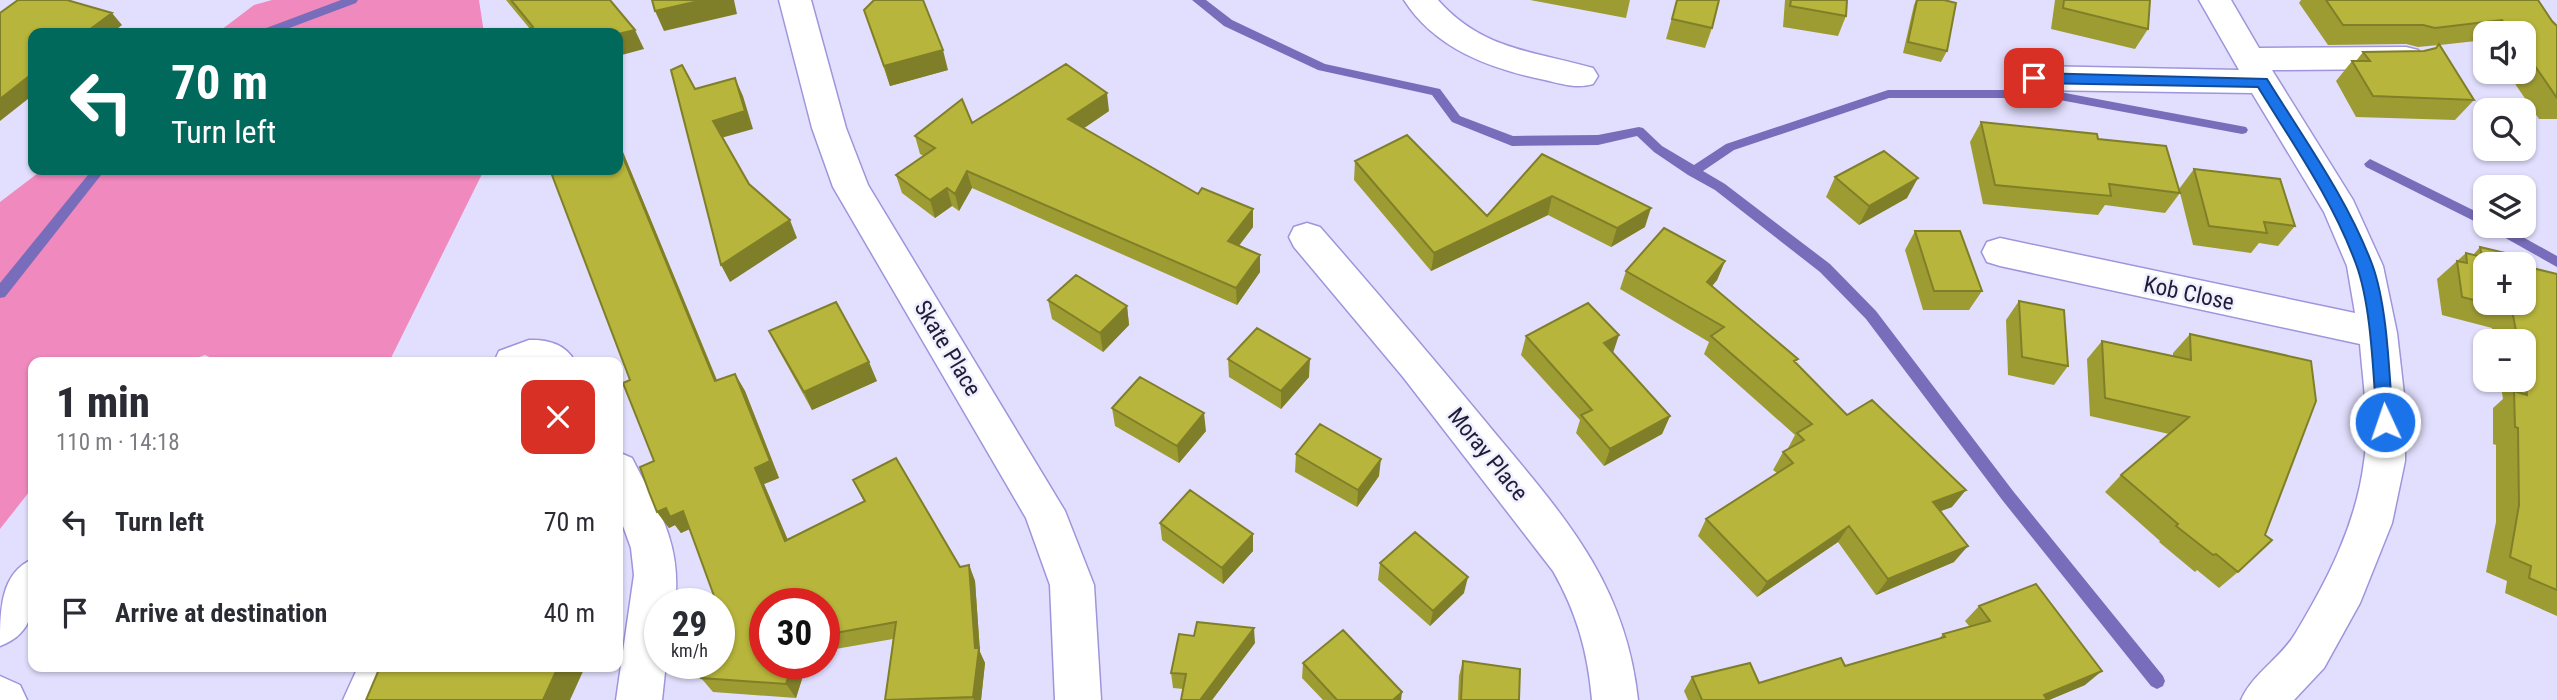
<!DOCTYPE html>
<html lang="en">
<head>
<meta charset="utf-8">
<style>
  :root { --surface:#fff; --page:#f2f2f3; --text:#2b2b33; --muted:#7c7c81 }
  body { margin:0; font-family:"Roboto Condensed",sans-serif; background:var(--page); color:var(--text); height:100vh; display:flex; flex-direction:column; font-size:26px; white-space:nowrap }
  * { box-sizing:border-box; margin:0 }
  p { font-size:23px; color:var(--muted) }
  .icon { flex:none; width:38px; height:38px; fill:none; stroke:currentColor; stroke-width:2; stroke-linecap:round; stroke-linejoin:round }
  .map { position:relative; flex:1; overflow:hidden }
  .panel { position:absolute; left:28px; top:357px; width:595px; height:315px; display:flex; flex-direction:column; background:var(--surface); border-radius:14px; box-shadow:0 2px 5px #0004 }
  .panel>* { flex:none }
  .banner { position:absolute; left:28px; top:28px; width:595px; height:147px; border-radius:14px; box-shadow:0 2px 5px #0004; background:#00695c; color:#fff; overflow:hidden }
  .tools { position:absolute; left:2473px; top:21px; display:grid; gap:14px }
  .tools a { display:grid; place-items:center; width:63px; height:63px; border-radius:14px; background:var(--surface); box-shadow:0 2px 5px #0004; font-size:35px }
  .speed { position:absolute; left:644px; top:588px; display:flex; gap:14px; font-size:35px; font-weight:700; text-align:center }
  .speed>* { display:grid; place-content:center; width:91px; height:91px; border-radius:50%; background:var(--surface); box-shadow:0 2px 5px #0004; line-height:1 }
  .speed small { font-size:18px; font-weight:400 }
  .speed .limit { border:10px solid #d22; background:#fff; color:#111 }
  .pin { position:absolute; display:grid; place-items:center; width:60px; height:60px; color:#fff; margin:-30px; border-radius:14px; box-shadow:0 4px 10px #0006 }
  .me { position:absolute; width:77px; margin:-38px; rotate:357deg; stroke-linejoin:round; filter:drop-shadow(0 0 5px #0008) }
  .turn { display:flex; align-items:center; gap:24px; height:147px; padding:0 28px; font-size:32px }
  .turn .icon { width:91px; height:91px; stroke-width:2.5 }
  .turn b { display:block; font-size:49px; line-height:60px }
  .round { display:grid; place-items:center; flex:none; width:74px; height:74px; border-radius:14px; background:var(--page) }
  .overview { display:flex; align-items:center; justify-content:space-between; height:119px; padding:0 28px }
  h1 { font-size:42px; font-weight:800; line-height:52px }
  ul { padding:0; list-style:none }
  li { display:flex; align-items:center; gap:21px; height:91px; padding:0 28px }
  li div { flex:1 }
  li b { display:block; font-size:26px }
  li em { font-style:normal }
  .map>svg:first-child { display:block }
  .green { fill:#f089be }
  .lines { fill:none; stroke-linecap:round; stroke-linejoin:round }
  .stream { fill:#786dba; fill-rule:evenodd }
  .minor-casing { stroke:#9e95dc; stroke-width:3 }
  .minor { fill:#fff; fill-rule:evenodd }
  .wall { fill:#9d9c33 }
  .shaded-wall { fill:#807f29 }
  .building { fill:#b7b53b; stroke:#807f29; stroke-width:2 }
  .route { fill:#1a73e8; stroke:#114b97; stroke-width:2 }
  .labels { text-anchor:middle; stroke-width:5; stroke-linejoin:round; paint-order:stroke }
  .street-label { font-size:23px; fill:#211d39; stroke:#efeffe }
</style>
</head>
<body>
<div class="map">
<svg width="2557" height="700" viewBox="0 0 2557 700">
  <rect width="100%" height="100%" fill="#e2dffe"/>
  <path class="green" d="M272,0h207l5,33h-267l37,-28z
    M42,170h442l-95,192h-168l-16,-7 -21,7h-151v125l-33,42v-327z"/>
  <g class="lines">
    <path class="stream" d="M341,0h17l-2,3 -80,30h-17l2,-3z
      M1192,0h14l26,20 93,44 115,25 20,27 53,20 85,-1 41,-8 4,1 19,18 32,19 32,-21 162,-54h161l197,37 2,3 -2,3 -4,1 -193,-36h-160l-155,52 -31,21 22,13 105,80 46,47 137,180 150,185 2,5 -2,5 -6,3 -6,-3 -148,-185 -137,-182 -46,-47 -105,-82 -27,-15 -34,-23 -17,-16 -39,9 -86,1 -60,-24 -20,-27 -114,-25 -94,-44z
      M2370,159l115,57v10h18l54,30v11l-71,-40 -120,-60 -2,-3z
      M92,170h13l-100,127 -5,1v-15z"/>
    <g class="minor-casing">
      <path id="minor" d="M779,0h32l35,128 22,57 197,326 29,74 7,115h-46l-5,-115 -24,-67 -193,-331 -21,-59z
        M1404,0h34c44,50 95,51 155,68l5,8 -5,8c-16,5 -31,0 -48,-4 -54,-11 -110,-31 -141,-80z
        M2199,0h32l28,48 147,-1 12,3 4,8 -4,8 -12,3 -134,1 81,130 30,66 14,67 8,70v58l-13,62 -32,80 -36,65 -30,32h-53c12,-27 39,-41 54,-66 32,-53 61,-109 69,-172 6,-38 -1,-80 -4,-118l-360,-78 -13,-4 -5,-10 5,-10 13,-4 355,75 -8,-47 -23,-54 -72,-119 -218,-3 -12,-4 -5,-8 5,-8 12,-4 205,4z
        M1307,223l13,4c56,64 111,129 165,194 74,90 140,157 153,279h-46c-4,-47 -15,-87 -39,-129l-150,-194 -109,-130 -5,-10 5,-10z
        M529,340c19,-1 38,5 46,22h-81l5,-11z
        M618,452l14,6c26,51 50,85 43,146h-15v59h6l-4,37h-46l18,-125 -3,-27 -13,-36z
        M33,559c0,36 8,72 -33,87 0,-35 0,-73 33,-87z
        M358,667h44l-13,33h-46z
        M0,676l20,9 7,15h-27z"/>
    </g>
    <use href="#minor" class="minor"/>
  </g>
  <path class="wall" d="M506,0h104l34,49 -114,-20z
    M1530,0h100l-4,18z
    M1677,0l35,28 -7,20 -39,-9z
    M1785,0h62l-1,16 -8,20 -55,-9z
    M1916,0h28l3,51 -6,11 -38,-9 11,-48z
    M2055,0h95l-2,29 -13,20 -84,-20z
    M2301,0h237l14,21 5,5v93h-18l-32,-47h17v-39h-39v7l-45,5 34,55 -19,20 -99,-3 -20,-36 16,-20h4l7,-9 61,-1 12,-3 3,-3 -21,2 -12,-3 -78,1 -29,-42z
    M864,10l84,60 -58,16z
    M1109,111l-25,17 114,66 55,15v18l-14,19 21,9v17l-23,33 -265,-117 -13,23 -7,-5 -17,12 -33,-25 -6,-18 28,-19 -4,-2 -5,-18 57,-13z
    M1981,122l117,17 81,50 15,-20 101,57 -17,20 -19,-3 -8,10 -58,-8 -13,-52 -15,20 -60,-8 -7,10 -115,-11 -13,-62z
    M618,140l99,240 18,-6 10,17 34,87 -15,6 24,56 76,-38 -11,-22 107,87 9,-2 6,16 5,71 5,11 -4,37h-96l8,-61 -69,12v-47h-59l42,59 -11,35 -83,-6 -12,-14 21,-63 -32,-86 -9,4 -6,-8 -6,3 -12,-16 -3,-51 -24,-81 -71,-208 59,-2z
    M1542,154l103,73 -34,20 -63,-32 -117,56 -77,-91 1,-19 132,55z
    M1835,177l72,21 -48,27 -33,-28z
    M1915,231l67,60 -13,19h-46l-18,-60z
    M2480,247l5,17 72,10v342l-52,-23 2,-12 -21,-9 10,-50v-77l-3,-1v-36l10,-9 -3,-19h24v-39h-30l-2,-13 -50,-13 -5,-36 29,-26 7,2z
    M1725,261l-8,19 -5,6 84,77 51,52 105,92 -11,4 13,51 -78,33 -38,-53 -81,55 -59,-61 8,-17 71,-46 -4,-3 10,-18 4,-2 8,-15 -91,-81 5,-12 -89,-53 6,-18z
    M1048,300l79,6 2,19 -26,27 -51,-33z
    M2019,301l49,65 -14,19 -46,-10 -2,-55z
    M769,331l108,50 -65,29 -34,-61z
    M2190,334l48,238 -19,16 -22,-18 -2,2 -36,-30 1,-1 -55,-49 16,-17 48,-41 -79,-18 -3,-57 15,-18 71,15v-3z
    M1526,336l87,17 57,63 -8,18 -58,32 -28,-33 4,-13 -59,-65z
    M1228,359l81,18 -28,32 -52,-32z
    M1112,408l94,23 -27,32 -64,-37z
    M1296,454l83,22 -22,31 -62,-35z
    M1160,523l93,28 -30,33 -61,-44z
    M1380,563l84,30 -34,33 -52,-46z
    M1979,606l106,79 -36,15h-361l-4,-9 8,-14 67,6 86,-17 94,-27 4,-5 27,-7 -5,-6z
    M1255,643l-43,57h-31l2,-11 -10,-1 -2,-15z
    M1463,661l56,39h-61l1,-24z
    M1303,663l98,37h-78l-21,-22z"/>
  <path class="shaded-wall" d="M703,0h31l3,14 -73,17 -9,-20z
    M112,13l10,12 -10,8h-27z
    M635,30l9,19 -26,7v-22z
    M943,50l5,20 -58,16 -6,-20z
    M33,73v22l-33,26v-22z
    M735,78l8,18 10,33 -32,9 -8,-17z
    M1107,93l2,18 -38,26 -3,-18z
    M618,140l106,258 -9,-17 -97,-236z
    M967,171l5,17 -13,23 -4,-17z
    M1918,178l-11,20 -48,27 10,-19z
    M947,188l5,18 -17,12 -5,-18z
    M1552,196l-4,19 -117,56 3,-18z
    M1651,208l-6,19 -34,20 6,-19z
    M1253,209v18l-24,31 -1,-17z
    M790,220l7,18 -67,44 -9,-17z
    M1260,255v17l-23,33 -1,-17z
    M1725,261l-8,19 -17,21 7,-19z
    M1127,306l2,19 -26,27 -3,-19z
    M1619,335l-6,18 -9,-10z
    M1310,359l-1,18 -28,32v-18z
    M869,362l8,19 -65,29 -8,-18z
    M735,374l10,17 34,87 -15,6 31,73 -10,-16 -30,-73z
    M1204,413l2,18 -27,32 -2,-17z
    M1670,416l-8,18 -58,32 6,-17z
    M1381,459l-2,17 -22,31 1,-17z
    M1966,490l-14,17 -31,11 12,-16z
    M666,508l17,3 11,16 -13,6 -6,-8 -6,3 -12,-16z
    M1849,526l-11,16 -81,55 10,-15z
    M1253,534v17l-30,33 -1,-16z
    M1968,546l-14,16 -78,33 12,-16z
    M969,565l6,16 5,71 5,11 -4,37h-7l-1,-3 2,-49z
    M1468,577l-4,16 -34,33 3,-15z
    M1254,628l1,15 -43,57h-12z
    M793,663h14l-11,35 -10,-14z
    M558,667h27l-15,33h-27z
    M2102,671l-17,14 -36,15h-11l6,-5z
    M1402,692l-1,8h-8z"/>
  <path class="building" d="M18,0h49l45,13 -27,20h-52v40l-33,26v-86z
    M511,0h99l25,30 -17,4 -98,-1 13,-6z
    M652,0h51l-48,11z
    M874,0h49l20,50 -59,16 -20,-56z
    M1677,0h42l-7,28 -40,-9z
    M1791,0h56l-1,16 -56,-10z
    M1917,0h27l12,3 -9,48 -39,-9z
    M2064,0h86l-2,29 -85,-21z
    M2326,0h212l14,21 5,5v72l-33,-48v-17h-12l-10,-13 -67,8 -12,-3h-80z
    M2439,44l35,56 -101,-4 -21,-35h18l-7,-9 61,-1 12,-3z
    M1066,64l41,29 -39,26 130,75 4,-6 51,21 -25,32 32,14 -24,33 -269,-117 -12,23 -8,-6 -17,12 -34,-25 39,-27 -20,-12 47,-37 10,24z
    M682,65l13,24 40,-11 10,33 -32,10 36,63 41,36 -69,45 -50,-195z
    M1981,122l116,12 1,5 68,7 14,47 -71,-9 2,12 -116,-11z
    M1407,135l80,81 55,-62 109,54 -34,20 -65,-32 -118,57 -79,-92z
    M618,145l97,236 20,-7 35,87 -15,7 30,73 80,-40 -12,-21 43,-22 64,109 9,-2 6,83h4l-6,49 -88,3 11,-78 -72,13v-31h-59v59h28l-7,21 -85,-6 5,-15h13v-41l3,-7 -3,-6v-5h-2l-34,-93 -13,6 -4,-9 -9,4 -8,-20 -9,-25 14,-6 -31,-78 7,-3 -78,-205 7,-3 -1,-2h60z
    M1884,151l34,27 -49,28 -34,-29z
    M2194,169l86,10 15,47 -31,-4 3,11 -58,-7z
    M1664,228l61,33 -18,21 91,77 -4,2 53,54 25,-15 94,90 -33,12 35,44 -80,33 -39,-53 -82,56 -61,-63 87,-56 -10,-11 21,-12 -7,-7 15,-9 -101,-88 13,-9 -98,-56z
    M1915,231h45l22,60h-48z
    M2480,247l42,10 1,7h-38v39h39v-37l33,8v316l-28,-12 2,-12 -21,-9 9,-52 -1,-77 -3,-1 -1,-36 13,4 -3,-23v-31h-6l-6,-31 -50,-13 -5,-36 10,2 -1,-10 16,4z
    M1076,275l51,31 -27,27 -52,-33z
    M2019,301l45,9 4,56 -46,-9z
    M836,302l33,60 -65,30 -35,-61z
    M1588,303l31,32 -15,8 66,73 -60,33 -29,-34 11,-5 -66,-74z
    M1257,328l53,31 -29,32 -53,-32z
    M2190,334l121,27 5,40 -51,134 7,5 -34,32 -22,-18 -3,1 -37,-29 2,-2 -57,-49 68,-58 -84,-19 -3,-57 89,19z
    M1140,377l64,36 -27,33 -65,-38z
    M1320,424l61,35 -23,31 -62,-36z
    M1190,490l63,44 -31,34 -62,-45z
    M1415,532l53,45 -35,34 -53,-48z
    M2036,584l66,87 -58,24 3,5h-345l-10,-23 58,-14 9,20 82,-25 4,8 100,-29 -2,-3 47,-13 -11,-15z
    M1197,622l57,6 -54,72h-19l5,-26 -15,-1 8,-39 15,2z
    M1343,630l59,62 -9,8h-56l-34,-37z
    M1463,661l57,8 -1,31h-58z
    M380,667h178l-15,33h-177z"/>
  <path class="route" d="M2034,73l233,6c37,60 80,119 105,185 16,43 17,111 21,158l-2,5h-12l-2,-5c-4,-46 -5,-115 -21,-158 -23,-63 -63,-120 -98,-177l-224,-4 -7,-5z"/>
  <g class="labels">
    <g class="street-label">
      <text transform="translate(2189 293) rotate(12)" y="8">Kob Close</text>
      <text transform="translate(948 348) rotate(59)" y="8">Skate Place</text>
      <text transform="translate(1488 454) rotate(51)" y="8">Moray Place</text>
    </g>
  </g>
</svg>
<div class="tools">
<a><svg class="icon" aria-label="sound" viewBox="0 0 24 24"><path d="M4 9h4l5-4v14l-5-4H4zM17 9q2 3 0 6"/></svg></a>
<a><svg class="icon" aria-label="search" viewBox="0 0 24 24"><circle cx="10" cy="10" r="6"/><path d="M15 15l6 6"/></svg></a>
<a><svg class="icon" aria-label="layers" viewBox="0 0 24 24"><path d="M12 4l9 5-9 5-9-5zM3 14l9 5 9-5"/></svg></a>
<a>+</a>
<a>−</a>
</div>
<div class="speed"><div>29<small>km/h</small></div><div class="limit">30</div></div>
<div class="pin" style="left:2034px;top:78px;background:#d93025"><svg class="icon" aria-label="arrive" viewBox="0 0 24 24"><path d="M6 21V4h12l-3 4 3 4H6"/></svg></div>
<svg class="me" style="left:2385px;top:422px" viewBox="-20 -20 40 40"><circle r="17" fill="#1a73e8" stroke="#fff" stroke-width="3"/><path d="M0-11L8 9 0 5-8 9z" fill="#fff"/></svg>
<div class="banner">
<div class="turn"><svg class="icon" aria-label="left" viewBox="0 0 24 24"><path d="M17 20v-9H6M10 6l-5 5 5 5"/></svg><div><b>70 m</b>Turn left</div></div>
</div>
<section class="panel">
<div class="overview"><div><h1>1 min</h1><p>110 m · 14:18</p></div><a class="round" style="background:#d93025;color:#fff"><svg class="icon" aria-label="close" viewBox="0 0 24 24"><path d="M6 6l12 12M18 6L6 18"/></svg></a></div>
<ul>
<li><svg class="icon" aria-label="left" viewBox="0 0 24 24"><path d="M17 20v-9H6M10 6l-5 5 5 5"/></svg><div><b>Turn left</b></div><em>70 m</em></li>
<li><svg class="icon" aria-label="arrive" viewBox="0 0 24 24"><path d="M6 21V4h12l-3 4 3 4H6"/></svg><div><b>Arrive at destination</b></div><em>40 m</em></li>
</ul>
</section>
</div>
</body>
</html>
